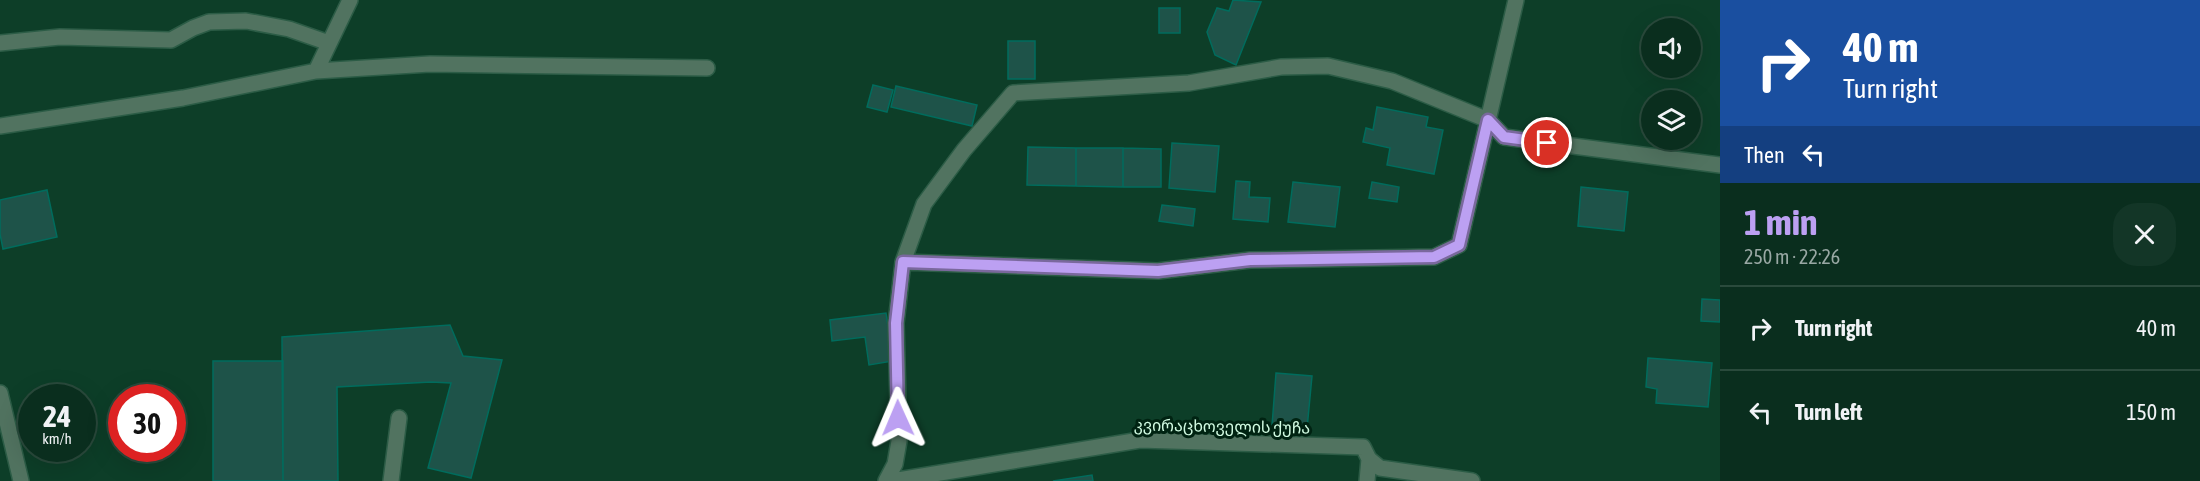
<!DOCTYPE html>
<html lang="en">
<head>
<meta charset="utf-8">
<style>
  :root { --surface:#0a2e1e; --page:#133627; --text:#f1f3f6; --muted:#99a8a4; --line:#2a4a3c; --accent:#bca0f2 }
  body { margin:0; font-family:"Asap Condensed","Noto Sans Georgian",sans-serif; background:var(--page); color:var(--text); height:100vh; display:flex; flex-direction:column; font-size:22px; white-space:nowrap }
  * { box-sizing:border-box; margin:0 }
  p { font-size:20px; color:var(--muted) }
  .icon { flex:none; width:33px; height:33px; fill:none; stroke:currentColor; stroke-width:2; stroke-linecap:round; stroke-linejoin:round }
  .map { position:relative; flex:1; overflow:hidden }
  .sheet { display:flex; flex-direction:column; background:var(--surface); width:480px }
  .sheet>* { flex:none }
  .banner { background:#1a4fa0; color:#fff; overflow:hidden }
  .tools { position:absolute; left:1641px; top:18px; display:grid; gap:12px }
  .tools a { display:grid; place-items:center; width:60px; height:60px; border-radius:50%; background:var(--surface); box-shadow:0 6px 24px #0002,0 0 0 2px var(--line); font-size:30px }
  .speed { position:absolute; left:18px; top:384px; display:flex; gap:12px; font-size:30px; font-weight:700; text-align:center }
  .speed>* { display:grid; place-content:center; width:78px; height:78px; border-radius:50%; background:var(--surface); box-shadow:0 6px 24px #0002,0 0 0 2px var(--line); line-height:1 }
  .speed small { font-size:15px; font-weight:400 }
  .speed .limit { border:9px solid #d22; background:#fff; color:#111 }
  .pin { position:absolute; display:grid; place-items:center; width:51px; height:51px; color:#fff; margin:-26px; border:3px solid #fff; border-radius:50%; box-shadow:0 2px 6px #0007 }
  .me { position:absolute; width:66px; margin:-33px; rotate:359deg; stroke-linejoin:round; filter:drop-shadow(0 0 4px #0008) }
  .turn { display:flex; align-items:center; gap:21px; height:126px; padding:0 24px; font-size:27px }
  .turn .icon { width:78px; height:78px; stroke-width:2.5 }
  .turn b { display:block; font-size:42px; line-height:51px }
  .then { display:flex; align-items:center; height:57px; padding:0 24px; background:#0003; gap:12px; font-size:22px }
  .round { display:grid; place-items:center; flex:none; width:63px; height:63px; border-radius:24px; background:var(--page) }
  .headline { display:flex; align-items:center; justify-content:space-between; height:102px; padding:0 24px }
  h1 { font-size:36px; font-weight:700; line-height:45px; color:var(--accent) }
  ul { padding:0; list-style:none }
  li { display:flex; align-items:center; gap:18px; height:84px; padding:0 24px; border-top:2px solid var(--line) }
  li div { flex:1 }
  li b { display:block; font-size:22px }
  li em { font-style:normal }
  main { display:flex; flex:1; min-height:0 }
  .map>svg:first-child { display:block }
  .building { fill:#1e5349; stroke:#006c5d; stroke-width:1.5 }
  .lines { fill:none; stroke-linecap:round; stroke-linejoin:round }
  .minor-casing { stroke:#2c5c46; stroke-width:18 }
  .minor { stroke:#517360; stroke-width:15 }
  .route-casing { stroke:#7a689d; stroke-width:15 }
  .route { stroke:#bca0f2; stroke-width:10 }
  .labels { text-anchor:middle; stroke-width:6; stroke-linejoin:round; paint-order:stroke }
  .street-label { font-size:16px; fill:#d1fbe2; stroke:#002312 }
</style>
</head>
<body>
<main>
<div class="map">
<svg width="1720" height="481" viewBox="0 0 1720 481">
  <rect width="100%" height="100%" fill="#0d3e28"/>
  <path class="building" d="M1233,0l28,2 -25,63 -21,-10 -8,-23 10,-24 12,3z
    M1159,8h21v25h-21z
    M1008,41h27v38h-27z
    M873,85l20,5 -6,22 -20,-5z
    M896,86l81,19 -5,21 -81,-19z
    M1377,107l51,10 -2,10 17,3 -9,44 -47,-9 3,-17 -27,-6 3,-14 7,2z
    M1172,143l47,3 -4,46 -46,-4z
    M1028,147l48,1v38l-49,-1z
    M1076,148h47v39l-47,-1z
    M1123,148l38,1v38h-38z
    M1236,181l14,1 -1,15 21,1 -2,24 -35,-3z
    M1293,182l47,5 -5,40 -47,-5z
    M1372,182l27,5 -2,15 -28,-4z
    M1581,187l47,5 -4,39 -46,-5z
    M47,190l10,47 -54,12 -3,-15v-34z
    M1162,205l33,4 -2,17 -34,-5z
    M1702,299l18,1v22l-19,-1z
    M886,313l7,48 -24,4 -4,-28 -33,4 -2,-21z
    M450,325l13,31 39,4 -31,118 -43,-10 23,-85 -20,-1 -94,5 1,94h-55l-1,-144z
    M1648,358l64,5 -4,44 -52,-4 1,-14 -11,-2z
    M213,361h70v120h-70z
    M1276,373l36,3 -5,53 -35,-3z
    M1092,475l1,6h-40z"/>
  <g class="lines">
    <g class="minor-casing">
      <path id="minor" d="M0,43l60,-6 111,3 22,-12 16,-6 37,-1 43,8 40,14
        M316,71l34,-71
        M0,126l183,-28 133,-27 114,-7 277,4
        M903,262l255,9 92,-11 184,-3 25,-12 57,-245
        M0,393l21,88
        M391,481l8,-63
        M886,481l9,-17 4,-23 -3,-118 7,-61 21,-58 40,-54 49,-57 176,-10 92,-16 47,-1 64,15 96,39 16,17 216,28
        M892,481l248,-41 223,7 6,12 11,9 92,13
        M1367,481l2,-22"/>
    </g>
    <use href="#minor" class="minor"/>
  </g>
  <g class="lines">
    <g class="route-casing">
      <path id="route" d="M898,418l-2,-95 7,-61 255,9 92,-11 184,-3 25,-12 29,-125 16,17 43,6"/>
    </g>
    <use href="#route" class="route"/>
  </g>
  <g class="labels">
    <g class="street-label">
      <text transform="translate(1222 426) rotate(1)" y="6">კვირაცხოველის ქუჩა</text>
    </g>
  </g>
</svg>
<div class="tools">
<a><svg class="icon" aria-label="sound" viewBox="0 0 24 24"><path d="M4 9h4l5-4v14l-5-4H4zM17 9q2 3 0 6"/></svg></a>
<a><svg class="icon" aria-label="layers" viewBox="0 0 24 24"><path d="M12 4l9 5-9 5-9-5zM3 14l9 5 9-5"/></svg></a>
</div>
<div class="speed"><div>24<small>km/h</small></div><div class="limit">30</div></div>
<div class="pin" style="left:1547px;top:143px;background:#d93025"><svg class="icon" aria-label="arrive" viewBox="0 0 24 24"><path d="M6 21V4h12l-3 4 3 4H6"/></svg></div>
<svg class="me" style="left:898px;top:418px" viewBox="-20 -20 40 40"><path d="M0-17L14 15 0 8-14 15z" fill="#bca0f2" stroke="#fff" stroke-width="4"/></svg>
</div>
<section class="sheet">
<div class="banner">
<div class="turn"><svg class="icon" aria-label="right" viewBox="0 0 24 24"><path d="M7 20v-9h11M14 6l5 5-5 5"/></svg><div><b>40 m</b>Turn right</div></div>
<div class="then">Then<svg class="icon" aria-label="left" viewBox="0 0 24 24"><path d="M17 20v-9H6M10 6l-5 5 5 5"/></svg></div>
</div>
<div class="headline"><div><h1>1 min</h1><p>250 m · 22:26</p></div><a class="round"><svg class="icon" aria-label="close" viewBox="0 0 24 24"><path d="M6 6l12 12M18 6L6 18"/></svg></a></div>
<ul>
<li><svg class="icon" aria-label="right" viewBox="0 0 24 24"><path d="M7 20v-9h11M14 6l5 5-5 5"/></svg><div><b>Turn right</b></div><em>40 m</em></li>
<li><svg class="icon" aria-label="left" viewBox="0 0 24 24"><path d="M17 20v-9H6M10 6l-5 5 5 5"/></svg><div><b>Turn left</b></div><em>150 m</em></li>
</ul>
</section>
</main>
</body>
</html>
